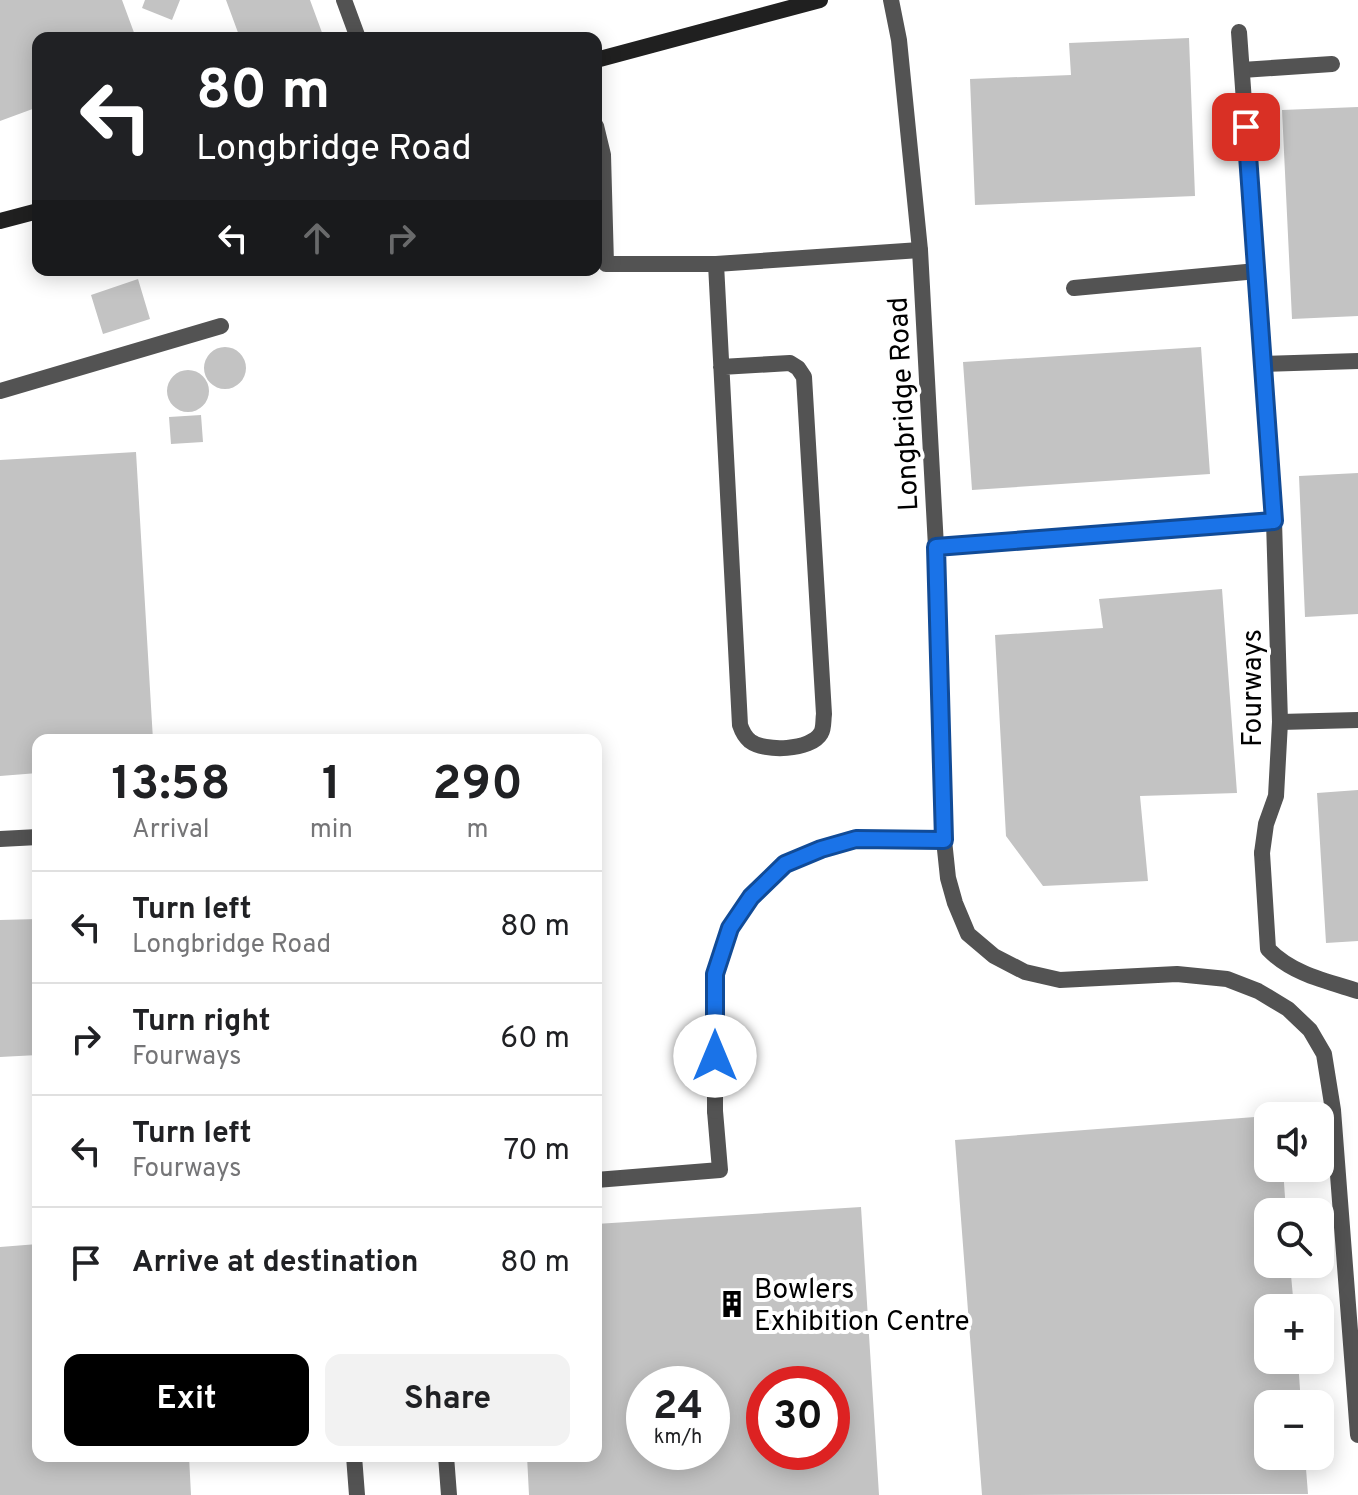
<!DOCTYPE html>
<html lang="en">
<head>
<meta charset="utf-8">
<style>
  :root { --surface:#fff; --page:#f2f2f2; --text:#202124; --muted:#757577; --line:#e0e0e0; --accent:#000 }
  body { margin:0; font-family:Overpass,sans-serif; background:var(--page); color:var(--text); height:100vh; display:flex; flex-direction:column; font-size:30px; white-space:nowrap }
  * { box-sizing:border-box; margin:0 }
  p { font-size:26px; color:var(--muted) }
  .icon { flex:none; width:44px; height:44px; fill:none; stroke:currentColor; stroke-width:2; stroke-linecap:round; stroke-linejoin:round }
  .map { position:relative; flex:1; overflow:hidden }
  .details { position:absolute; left:32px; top:734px; width:570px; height:728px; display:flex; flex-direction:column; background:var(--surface); border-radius:16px; box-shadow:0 4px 20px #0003 }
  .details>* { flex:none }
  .guide { position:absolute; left:32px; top:32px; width:570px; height:244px; border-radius:16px; box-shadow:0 4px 20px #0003; background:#202124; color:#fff; overflow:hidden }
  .fabs { position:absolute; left:1254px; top:1102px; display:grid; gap:16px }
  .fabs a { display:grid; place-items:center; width:80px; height:80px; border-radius:16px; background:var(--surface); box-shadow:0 4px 20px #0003; font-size:40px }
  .speed { position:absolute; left:626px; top:1366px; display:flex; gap:16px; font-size:40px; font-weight:700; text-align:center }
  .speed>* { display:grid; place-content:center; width:104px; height:104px; border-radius:50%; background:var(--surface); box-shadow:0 4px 20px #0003; line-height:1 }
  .speed small { font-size:20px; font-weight:400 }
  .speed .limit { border:12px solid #d22; background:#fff; color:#111 }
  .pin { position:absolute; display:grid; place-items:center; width:68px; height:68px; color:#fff; margin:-34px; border-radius:16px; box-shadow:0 4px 12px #0006 }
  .me { position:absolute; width:88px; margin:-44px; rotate:0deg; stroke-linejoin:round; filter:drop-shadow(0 0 6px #0008) }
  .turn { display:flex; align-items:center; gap:28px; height:168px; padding:0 32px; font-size:36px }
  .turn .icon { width:104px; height:104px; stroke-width:2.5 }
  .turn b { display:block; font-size:56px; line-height:68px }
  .lanes { display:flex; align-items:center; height:76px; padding:0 32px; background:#0003; justify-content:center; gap:40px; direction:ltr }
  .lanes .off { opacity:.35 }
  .eta { display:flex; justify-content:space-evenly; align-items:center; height:136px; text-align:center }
  .eta b { font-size:48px; font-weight:700; line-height:56px }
  .cta { display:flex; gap:16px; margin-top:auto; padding:16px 32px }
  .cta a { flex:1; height:92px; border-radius:16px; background:var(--accent); color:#fff; font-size:32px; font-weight:700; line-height:92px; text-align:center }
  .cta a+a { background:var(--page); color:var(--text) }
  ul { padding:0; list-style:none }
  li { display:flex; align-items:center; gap:24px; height:112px; padding:0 32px; border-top:2px solid var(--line) }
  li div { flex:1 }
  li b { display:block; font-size:30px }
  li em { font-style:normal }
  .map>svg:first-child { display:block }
  .building { fill:#c3c3c3; fill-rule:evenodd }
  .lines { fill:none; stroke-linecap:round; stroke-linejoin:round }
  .lane { stroke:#535353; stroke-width:16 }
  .street { stroke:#535353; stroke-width:16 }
  .secondary { stroke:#202020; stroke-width:16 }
  .route-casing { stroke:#114b97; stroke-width:20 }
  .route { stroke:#1a73e8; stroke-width:14 }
  .labels { text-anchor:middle; stroke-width:8; stroke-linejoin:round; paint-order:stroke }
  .street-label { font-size:28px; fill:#000; stroke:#fff }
  .poi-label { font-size:28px; fill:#000; stroke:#fff; text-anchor:start }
</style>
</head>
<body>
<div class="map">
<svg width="1358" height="1495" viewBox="0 0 1358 1495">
  <rect width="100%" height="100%" fill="#fff"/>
  <path class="building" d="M0,0h122l14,38h-98v69l-38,14z
    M145,0h35l-8,20 -30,-12z
    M226,0h84l14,38h-84z
    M1189,38l6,158 -220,9 -5,-126 101,-4 -2,-32z
    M1358,107v209l-66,3 -10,-209z
    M138,279l12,40 -47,15 -12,-39z
    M204 368a21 21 0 1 1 42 0a21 21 0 1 1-42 0Z
    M1201,347l9,127 -238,16 -9,-128z
    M167 391a21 21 0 1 1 42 0a21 21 0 1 1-42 0Z
    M201,415l2,27 -32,2 -2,-27z
    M136,452l17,288h-115v33l-38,3v-316z
    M1358,473v141l-53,3 -6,-141z
    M1222,589l15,204 -97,3 8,85 -105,5 -37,-50 -11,-201 108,-7 -4,-29z
    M1358,790v151l-32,2 -9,-150z
    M38,919v136l-38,2v-137z
    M1268,1116v52h15l3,44h-18v52h22l4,44h-26v52h30l3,44h-33v52h37l3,38 -326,1 -27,-355z
    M861,1207l18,288h-350l-2,-39h69v-232zM644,1384h68v68h-68zM764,1384h68v68h-68z
    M38,1244v212h151l2,39h-191v-248z"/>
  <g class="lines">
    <path class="lane" d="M1242,70l90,-6
      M596,126l7,29 3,109h110
      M1074,288l183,-17
      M1263,364l95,-3
      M721,367l69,-4 8,5 6,9 20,337c-1,7 0,14 -3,19 -10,18 -57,19 -71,8 -6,-5 -8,-10 -10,-16l-24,-461 204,-14
      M0,391l221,-65
      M1280,722l78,-2
      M0,839l38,-2
      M1262,853l6,96c24,25 58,32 90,42
      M596,1180l124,-10 -5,-59
      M354,1456l3,39
      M446,1456l3,39"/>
    <path class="street" d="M344,0l14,38
      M891,0l8,40 21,210 16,297 8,293 4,38 7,25 13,31 26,22 31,16 35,8 117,-6 50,5 31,12 30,18 22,21 14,24 9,56 25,325
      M1239,32l35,489 6,201 -4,74 -10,28 -4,29
      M936,547l338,-26
      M715,1111v-137l15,-46 21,-31 34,-33 36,-15 35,-10 88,1"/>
    <path class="secondary" d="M596,60l224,-60
      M0,221l38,-10"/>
  </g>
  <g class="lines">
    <g class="route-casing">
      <path id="route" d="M715,1056v-82l15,-46 21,-31 34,-33 36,-15 35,-10 88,1 -8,-293 338,-26 -28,-394"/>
    </g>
    <use href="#route" class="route"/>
  </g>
  <defs>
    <g id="building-bare" transform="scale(2.16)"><path d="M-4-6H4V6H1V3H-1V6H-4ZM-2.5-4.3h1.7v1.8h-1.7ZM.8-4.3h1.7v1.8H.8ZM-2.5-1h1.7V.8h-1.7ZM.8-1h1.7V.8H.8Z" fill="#000" stroke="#fff" stroke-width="2.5" paint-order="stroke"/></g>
  </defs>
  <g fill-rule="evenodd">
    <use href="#building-bare" x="732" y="1304"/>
  </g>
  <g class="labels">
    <g class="street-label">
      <text transform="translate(902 404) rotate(-93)" y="10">Longbridge Road</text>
      <text transform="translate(1251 688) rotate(-90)" y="10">Fourways</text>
    </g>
    <g class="poi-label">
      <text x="754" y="1298">Bowlers<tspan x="754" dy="32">Exhibition Centre</tspan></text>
    </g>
  </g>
</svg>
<div class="fabs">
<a><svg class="icon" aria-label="sound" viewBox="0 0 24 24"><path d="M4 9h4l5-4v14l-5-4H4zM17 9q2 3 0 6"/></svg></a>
<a><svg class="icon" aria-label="search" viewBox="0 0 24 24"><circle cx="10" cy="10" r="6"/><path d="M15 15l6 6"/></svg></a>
<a>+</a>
<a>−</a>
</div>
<div class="speed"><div>24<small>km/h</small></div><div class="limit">30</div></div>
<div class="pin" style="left:1246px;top:127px;background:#d93025"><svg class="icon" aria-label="arrive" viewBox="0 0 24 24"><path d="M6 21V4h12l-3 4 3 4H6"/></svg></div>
<svg class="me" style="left:715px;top:1056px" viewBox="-20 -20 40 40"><circle r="19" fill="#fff"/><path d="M0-13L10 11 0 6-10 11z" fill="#1a73e8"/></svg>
<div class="guide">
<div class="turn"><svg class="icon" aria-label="left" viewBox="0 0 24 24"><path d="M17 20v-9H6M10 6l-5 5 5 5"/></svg><div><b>80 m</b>Longbridge Road</div></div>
<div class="lanes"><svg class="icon" aria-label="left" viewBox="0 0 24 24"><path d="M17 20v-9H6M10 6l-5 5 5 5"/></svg><svg class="icon off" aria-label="ahead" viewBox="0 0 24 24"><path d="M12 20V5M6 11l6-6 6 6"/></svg><svg class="icon off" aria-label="right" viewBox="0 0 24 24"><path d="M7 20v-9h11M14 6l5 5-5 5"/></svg></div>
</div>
<section class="details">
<div class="eta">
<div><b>13:58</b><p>Arrival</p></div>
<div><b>1</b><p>min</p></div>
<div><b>290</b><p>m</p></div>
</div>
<ul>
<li><svg class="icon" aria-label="left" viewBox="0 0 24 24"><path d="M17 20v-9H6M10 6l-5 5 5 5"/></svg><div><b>Turn left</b><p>Longbridge Road</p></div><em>80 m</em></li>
<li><svg class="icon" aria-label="right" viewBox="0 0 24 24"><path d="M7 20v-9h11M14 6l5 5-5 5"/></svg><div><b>Turn right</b><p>Fourways</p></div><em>60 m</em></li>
<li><svg class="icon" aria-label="left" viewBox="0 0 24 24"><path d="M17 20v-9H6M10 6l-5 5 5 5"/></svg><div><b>Turn left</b><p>Fourways</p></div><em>70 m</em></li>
<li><svg class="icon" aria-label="arrive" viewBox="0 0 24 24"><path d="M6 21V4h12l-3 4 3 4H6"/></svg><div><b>Arrive at destination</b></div><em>80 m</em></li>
</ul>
<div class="cta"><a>Exit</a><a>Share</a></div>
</section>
</div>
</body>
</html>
